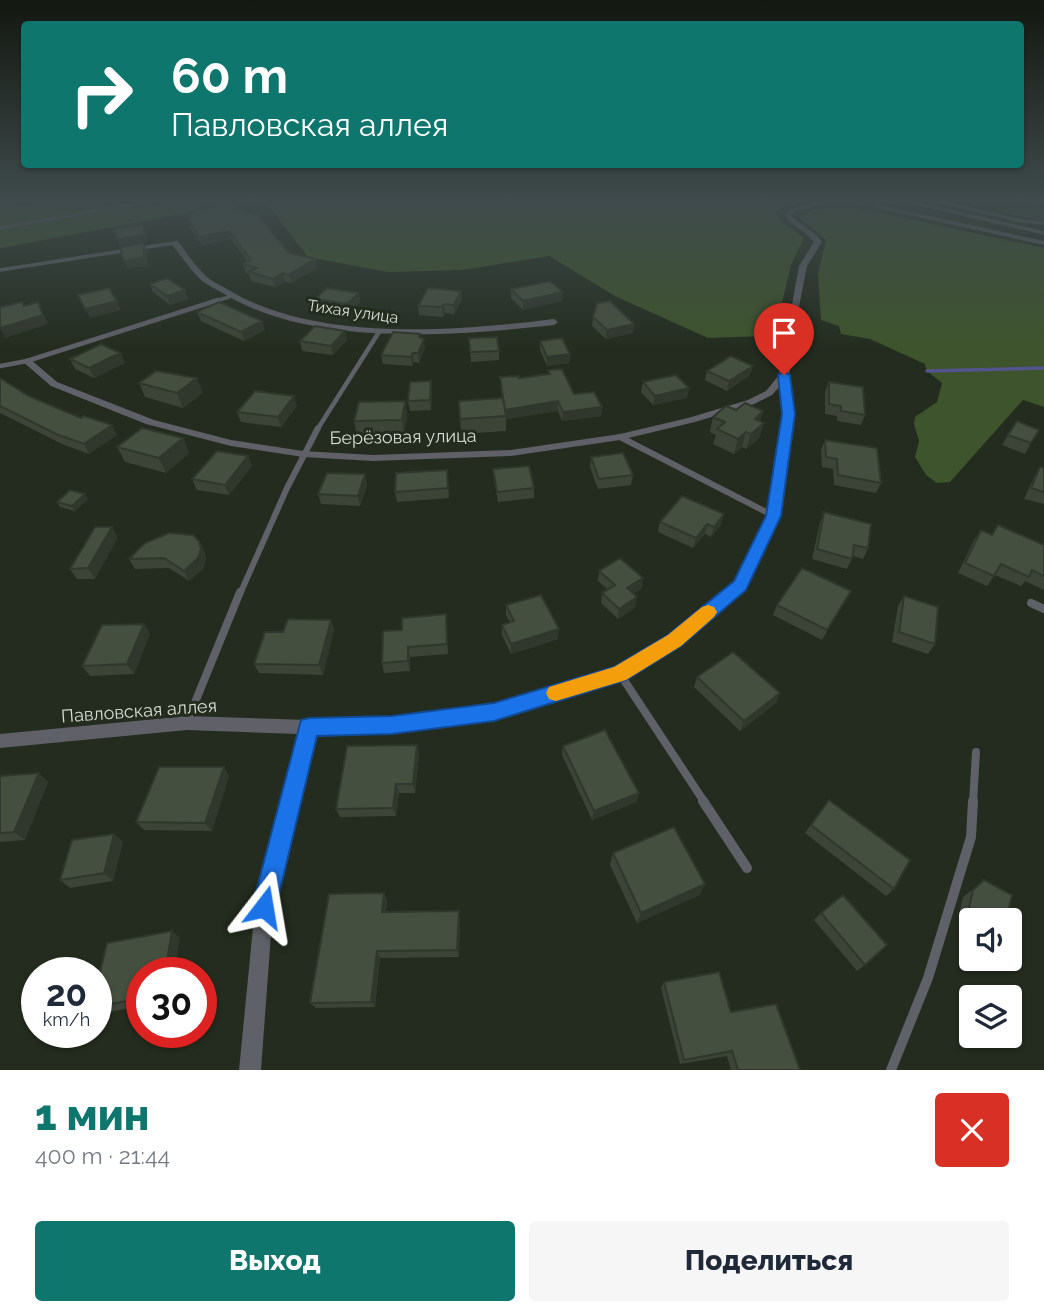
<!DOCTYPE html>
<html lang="ru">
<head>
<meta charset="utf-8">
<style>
  :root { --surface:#fff; --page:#f6f6f7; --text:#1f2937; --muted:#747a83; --accent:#0f766e }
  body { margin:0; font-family:Raleway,sans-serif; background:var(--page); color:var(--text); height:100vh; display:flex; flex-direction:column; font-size:26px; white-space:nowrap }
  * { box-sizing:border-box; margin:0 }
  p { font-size:23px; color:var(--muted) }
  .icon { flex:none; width:38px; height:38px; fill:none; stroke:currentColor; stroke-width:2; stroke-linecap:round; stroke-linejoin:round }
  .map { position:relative; height:1070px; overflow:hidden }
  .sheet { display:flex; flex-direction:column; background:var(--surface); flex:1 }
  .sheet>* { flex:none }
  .hud { position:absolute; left:21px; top:21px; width:1003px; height:147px; border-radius:7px; box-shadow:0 2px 5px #0004; background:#0f766e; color:#fff; overflow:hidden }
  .controls { position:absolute; left:959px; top:908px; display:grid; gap:14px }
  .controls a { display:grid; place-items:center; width:63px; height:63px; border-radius:7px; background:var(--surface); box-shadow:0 2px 5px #0004; font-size:35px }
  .speed { position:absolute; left:21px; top:957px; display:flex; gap:14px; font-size:35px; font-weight:700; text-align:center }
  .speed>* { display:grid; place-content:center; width:91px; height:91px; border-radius:50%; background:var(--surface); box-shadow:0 2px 5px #0004; line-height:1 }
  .speed small { font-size:18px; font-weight:400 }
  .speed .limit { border:10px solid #d22; background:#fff; color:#111 }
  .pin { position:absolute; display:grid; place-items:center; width:60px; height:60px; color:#fff; margin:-72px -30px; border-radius:50% 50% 50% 0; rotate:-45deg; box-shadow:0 0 7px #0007 }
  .pin .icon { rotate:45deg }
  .me { position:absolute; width:77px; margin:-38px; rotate:14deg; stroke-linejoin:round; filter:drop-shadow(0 0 5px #0008) }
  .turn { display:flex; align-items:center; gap:24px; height:147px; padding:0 35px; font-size:32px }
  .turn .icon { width:91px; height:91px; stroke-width:2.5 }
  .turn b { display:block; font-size:49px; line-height:60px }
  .round { display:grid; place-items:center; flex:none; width:74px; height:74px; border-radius:7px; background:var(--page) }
  .head { display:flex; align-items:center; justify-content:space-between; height:119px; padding:0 35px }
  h1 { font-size:42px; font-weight:800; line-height:52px; color:var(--accent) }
  .primary-button { display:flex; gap:14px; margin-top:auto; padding:14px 35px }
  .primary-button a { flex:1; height:80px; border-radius:7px; background:var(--accent); color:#fff; font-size:28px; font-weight:800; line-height:80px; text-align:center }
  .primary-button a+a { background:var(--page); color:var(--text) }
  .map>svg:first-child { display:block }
  .green { fill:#3d542c }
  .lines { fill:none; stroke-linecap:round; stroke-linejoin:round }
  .stream { stroke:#53548e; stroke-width:3.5 }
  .street-tunnel { stroke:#3e4739; stroke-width:7; stroke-dasharray:7 3.5; stroke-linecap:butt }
  .lane-far4 { stroke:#5f6068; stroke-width:3.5 }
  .lane-far3 { stroke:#5f6068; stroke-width:4.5 }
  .lane-far2 { stroke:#5f6068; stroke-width:6 }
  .lane-far1 { stroke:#5f6068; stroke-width:8 }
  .lane { stroke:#5f6068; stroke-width:10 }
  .street { fill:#5f6068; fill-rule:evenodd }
  .wall { fill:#3b4436 }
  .shaded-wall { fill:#30372c }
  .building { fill:#454f3f; stroke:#30372c; stroke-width:2 }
  .route { fill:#1a73e8; stroke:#114b97; stroke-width:2 }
  .slow { fill:#f59e0b }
  .labels { text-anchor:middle; stroke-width:6; stroke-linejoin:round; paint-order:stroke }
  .far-street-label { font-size:16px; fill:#d6ddd3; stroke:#232c1e }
  .street-label { font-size:18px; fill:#d6ddd3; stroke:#232c1e }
</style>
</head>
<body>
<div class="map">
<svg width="1044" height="1070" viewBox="0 0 1044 1070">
  <rect width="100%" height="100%" fill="#232c1e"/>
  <path class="green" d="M0,201h252l-252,47z
    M265,201h538l-24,8 -4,4 6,8 23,17 -13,27 -9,38 -5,6 -12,3 2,24 -59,2 -93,-42 -66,-40 -87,14 -74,2 -80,-15z
    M848,206l196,42v159l-21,-7 -73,82 -13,1 -11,-8 -11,-18 4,-16 -5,-17 1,-7 22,-15 5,-19 -15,-12 -2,-7 -55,-25 -29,-5 -2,-8 -18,-6 -3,-46 8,-34 -27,-23 13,-7z"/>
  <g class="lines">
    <path class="stream" d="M927,371l117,-3"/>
    <path class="street-tunnel" d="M864,204l15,3"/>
    <path class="lane-far4" d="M906,201l138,32
      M938,201l83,20 23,2
      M0,228l152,-27
      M140,248l35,-5
      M0,270l129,-20
      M213,302l16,-5"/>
    <path class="lane-far3" d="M0,366l27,-5 191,-61
      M317,430l62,-98"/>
    <path class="lane-far2" d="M620,437l154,79
      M240,594l47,-106 31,-60"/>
    <path class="lane-far1" d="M1031,603l13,6
      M620,674l85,129
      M187,722l53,-130
      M973,803l3,-51"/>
    <path class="lane" d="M703,801l44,67
      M891,1070l37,-92 43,-141 2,-36"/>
    <path class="street" d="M826,201h14l-45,10 -4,4c9,11 23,15 31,27l-15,24 -10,51 -8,58 5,38 -14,103 -35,74 -66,55 -59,35 -126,39 -102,13 -78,2 -41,173 -12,163h-22l16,-163 43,-173 -111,-4 -187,18v-14l187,-18 121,4 84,-2 102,-13 122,-36 53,-32 66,-54 33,-67 16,-103 -3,-28 -9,10 -18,9 -59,18 -75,18 -109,16 -138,5 -70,-4 -72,-11 -85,-22 -95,-38 -29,-25 5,-3 3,1 27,23 97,38 77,20 72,11 70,4 138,-5 109,-16 68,-16 60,-18 18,-9 13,-16 20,-109 15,-24c-8,-11 -22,-15 -29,-27l6,-7z
      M849,201h11l7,3 -3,2z
      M879,205l165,36v4l-167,-37 -1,-1z
      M172,241h6c8,11 16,24 27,34 6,6 15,10 22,14 88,54 229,42 327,30l4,3 -4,3c-101,11 -244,23 -333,-33 -7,-4 -16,-8 -22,-14 -10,-10 -18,-23 -27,-33z"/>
  </g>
  <path class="wall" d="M958,201h86v20l-22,-4z
    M241,211l48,42 26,6 2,9 -26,15 -6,-1 -10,5 -24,-6 -2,-7 -3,-1 -3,-9 5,-2 -17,-23 -29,6 -11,-15 -2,-9z
    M150,284l38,15 -18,6 -17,-13z
    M511,289l52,3 -1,9 -39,9 -12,-12z
    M461,291l1,9 -8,14 -9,-1 -2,4 -24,-2 -1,-9z
    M359,293l1,9 -11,11 -32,-5 -2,-9z
    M197,312l68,18 -21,11 -43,-20z
    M593,317l41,7 -1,9 -27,6 -14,-13z
    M421,338l4,10 -6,15 -5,-1 -2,4 -29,-2 -2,-9z
    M469,338l30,13v9l-28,2z
    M347,340l-14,15 -31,-4 -2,-10z
    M540,341l30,22 -23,3 -7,-16z
    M120,353l5,10 -31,15 -19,-9 -5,-10z
    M548,370l26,24 28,13 -1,9 -39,5 -4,-10 -52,8v12l-45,3 -2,-33 43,-3 -2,-21 19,1 29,-3z
    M707,371l43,4 -23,16 -22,-11z
    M0,378l29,18 88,39 -28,19 -27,-10 -62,-31z
    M431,381l1,10 -1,19 -21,1 -2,-10z
    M643,382l46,6 -2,10 -34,7 -12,-13z
    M829,382l36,33 -4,10 -24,-4v-5l-12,-2v-22z
    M139,383l64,10 -20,15 -38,-11z
    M405,401l2,15 -3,19 -47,1 -3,-15z
    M297,406l-16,21 -40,-5 -4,-10z
    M713,417l47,4 4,2 -5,15 -13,11 -4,-2 -8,7 -21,-10 3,-9 -6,-3z
    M1017,421l14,22 -6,11 -23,-9z
    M183,438l6,15 -23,20 -41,-11 -8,-15z
    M825,440l56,43 -5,10 -42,-8 -1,-16 -11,-2 -1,-17z
    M591,457l42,18 -2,10 -33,4 -8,-22z
    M252,466l-23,29 -32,-5 -5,-11z
    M1040,467l4,1v36l-20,-5 10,-22z
    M493,469l41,19v10l-36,4 -4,-23z
    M447,470l2,28 -52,4 -2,-10z
    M367,485l-7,21 -39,-2 -3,-10z
    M88,499l-13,12 -15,-4 -3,-5z
    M824,512l44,36 -5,11 -10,-3 -6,13 -35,-10 8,-37z
    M660,522l61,3 -10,12 -6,-3 -12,14 -35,-16z
    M998,525l46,20v45l-19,-9 -4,5 -26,-11 -8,11 -29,-13 16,-33 7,-10 10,5z
    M118,537l-23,42h-18l-7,-10z
    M199,541l5,10 2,8 -3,10 -14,12 -20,-13 -34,1 -6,-10z
    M599,571l43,17 -9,6 2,14 -17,11 -17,-16 1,-10 5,-4 -9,-8z
    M851,591l-29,49 -49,-25 4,-10z
    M904,596l31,48 -7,10 -36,-12 6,-36z
    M506,605l52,34 -47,15 -9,-19v-10l8,-3 -4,-7z
    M331,620l3,10 -11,45 -64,-2 -5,-9 29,-32z
    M144,624l6,10 -16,40 -44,2 -8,-10z
    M447,625l1,29 -38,3v14l-26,2 -2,-10z
    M697,677l83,16 -4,10 -36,28 -46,-44z
    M417,745l2,9 -4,39h-16l-3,23 -56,1 -4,-8z
    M563,746l76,47 -3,9 -44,18 -30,-65z
    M0,776l48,6 -23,58 -25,2z
    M229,776l-17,55 -68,-1 -8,-8z
    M829,800l65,89 -8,7 -81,-63z
    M114,834l9,8 -10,39 -43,7 -10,-8z
    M613,853l92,31 -6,11 -62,28 -27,-58z
    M984,880l22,40h-35v16l-3,-2 -9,-19 4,-18z
    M384,893l3,7 -1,12 74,6 -1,39 -79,1 -5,49 -59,1 -6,-5z
    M821,913l44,52 -8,6 -43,-51z
    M172,931l8,7 -38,35v33l-39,7 -7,-3v-21z
    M664,982l67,30 69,58h-69l-4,-14 -47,8 -19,-76z"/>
  <path class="shaded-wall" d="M18,201h25v1l-22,4z
    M143,225l3,8 1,10h-3l3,9 1,14 -20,3 -11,-30z
    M229,231l2,8 -29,6 -3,-8z
    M315,259l2,9 -26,15 -3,-8z
    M283,273l2,9 -10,5 -2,-8z
    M185,290l3,9 -18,6 -3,-9z
    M461,291l1,9 -8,14v-9z
    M563,292l-1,9 -39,9v-9z
    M359,293l1,9 -11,11 -2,-9z
    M117,301l4,9 -31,8 -5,-9z
    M38,302l10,22 -43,14 -5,-10z
    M444,304l1,9 -2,4 -1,-10z
    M262,321l3,9 -21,11 -3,-9z
    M634,324l-1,9 -27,6 1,-9z
    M345,331l2,9 -14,15 -2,-9z
    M424,339l1,9 -6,15 -1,-10z
    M120,353l5,10 -31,15 -5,-10z
    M413,353l1,9 -2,4 -1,-9z
    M570,354v9l-23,3v-9z
    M753,366l-3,9 -23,16 2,-10z
    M197,378l6,15 -20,15 -6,-15z
    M431,381l1,10 -1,19 -1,-10z
    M689,388l-2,10 -34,7 2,-9z
    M294,396l3,10 -16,21 -3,-10z
    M405,401l2,15 -3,19 -2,-15z
    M558,401v10l-52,8 -1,-9z
    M602,407l-1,9 -39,5 1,-9z
    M763,411l-4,15 -4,-7z
    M764,423l-5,15 -13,11 5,-15z
    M112,425l5,10 -28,19 -5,-10z
    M746,432l-4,15 -8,7 4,-15z
    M183,438l6,15 -23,20 -7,-15z
    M248,456l4,10 -23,29 -4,-10z
    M365,474l2,11 -7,21 -2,-10z
    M85,494l3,5 -13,12 -3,-5z
    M724,514l-3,11 -10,12 3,-10z
    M707,524l-2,10 -12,14 3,-10z
    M112,527l6,10 -23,42 -7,-11z
    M199,541l5,10 2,8 -3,10 -14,12 -5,-10z
    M643,578l-1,10 -17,11 2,-11z
    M637,597l-2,11 -17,11 1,-10z
    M331,620l3,10 -11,45 -4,-10z
    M144,624l6,10 -16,40 -7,-10z
    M559,629l-1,10 -47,15v-10z
    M408,647l2,10v14l-2,-10z
    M780,693l-4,10 -36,28 4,-10z
    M417,745l2,9 -4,39 -2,-9z
    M224,767l5,9 -17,55 -7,-8z
    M39,773l9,9 -23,58 -11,-8z
    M396,784l3,9 -3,23 -3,-8z
    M639,793l-3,9 -44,18 2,-9z
    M114,834l9,8 -10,39 -9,-8z
    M705,884l-6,11 -62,28 4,-10z
    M384,893l3,7 -2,19 -3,-7z
    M459,911l1,7 -1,39 -2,-7z
    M172,931l8,7 -6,35h-9z
    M377,951l3,7 -5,49 -4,-5z"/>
  <path class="building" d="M225,201h7l9,10 17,4 31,38 26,6 -27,16 -5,-2 -10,6 -24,-7 8,-4 -14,-4 8,-4 -22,-29 -30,6 -10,-16 3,-10z
    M1013,201h31v7l-16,-3z
    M143,225l1,10 -27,4 -3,-10z
    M144,243v14l-20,4 -4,-14z
    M167,278l18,12 -18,6 -17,-12z
    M550,281l13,11 -40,9 -12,-12z
    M109,288l8,13 -32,8 -7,-14z
    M327,288l32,5 -12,11 -32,-5z
    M428,288l33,3 -7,14 -10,-1 -2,3 -24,-1z
    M610,301l24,23 -27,6 -14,-13 4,-14z
    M22,302l2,4 14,-4 5,13 -43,13v-21z
    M219,302l43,19 -21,11 -44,-20z
    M315,326l30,5 -14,15 -31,-5z
    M393,332l27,2 -1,3 5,2 -6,14h-5l-2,4 -30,-2z
    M497,337l2,14 -29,1 -1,-14z
    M562,338l8,16 -23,3 -7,-16z
    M101,344l19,9 -31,15 -19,-9z
    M731,356l22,10 -24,15 -22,-10z
    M562,369l12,25 20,-2 8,15 -39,5 -5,-11 -53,9 -5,-33 19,-1v2l31,-4 -2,-4z
    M156,371l41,7 -20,15 -38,-10z
    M676,375l13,13 -34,8 -12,-14z
    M0,378l29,18 52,22 3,-2 28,9 -28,19 -28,-10 -56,-28z
    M431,381l-1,19 -22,1 2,-19z
    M829,382l34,5 2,28 -24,-4v-5l-12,-2z
    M255,391l39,5 -16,21 -41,-5z
    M503,398l3,18 -46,3 -1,-18z
    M405,401l-3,19 -48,1 5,-19z
    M745,403l18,8 -8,8 9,4 -13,11 -5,-2 -8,7 -21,-10 8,-7 -12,-5 13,-11 10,4z
    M1017,421l22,9 -8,13 -23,-8z
    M142,428l41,10 -24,20 -42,-11z
    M825,440l52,8 4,35 -43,-8 -1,-16 -11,-2z
    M217,451l31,5 -23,29 -33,-6z
    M623,453l10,22 -34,4 -8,-22z
    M529,466l5,22 -37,4 -4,-23z
    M1040,467l4,1v24l-13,-4z
    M447,470l1,18 -53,4 1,-19z
    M327,473l38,1 -7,22 -40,-2z
    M70,490l15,4 -13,12 -15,-4z
    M682,496l42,18 -10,13 -7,-3 -11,14 -36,-16z
    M824,512l47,12 -3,24 -14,-3 -2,14 -35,-10z
    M998,525l46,20v31l-12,-6 -3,7 -28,-13 -7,12 -29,-13 16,-33 11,5z
    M95,527h17l-24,41 -18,1z
    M169,533l24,2 6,6 2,8 -3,9 -14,13 -20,-13 -35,1 16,-16z
    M620,558l23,20 -16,10 10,9 -18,12 -17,-16 13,-8 -16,-14z
    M802,568l49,23 -24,39 -50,-25z
    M541,595l18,34 -48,15 -9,-19 12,-4 -8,-16z
    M904,596l34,11 -3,37 -36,-12z
    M446,614l1,30 -39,3v14l-26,2 1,-32 19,-1v-12z
    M288,619l43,1 -12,45 -65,-1 11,-32h18z
    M144,624l-17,40 -45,2 20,-41z
    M733,652l47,41 -36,28 -47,-44z
    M605,730l34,63 -45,18 -31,-65z
    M417,745l-4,39h-17l-3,24 -57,1 11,-63z
    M159,767h65l-19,56 -69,-1z
    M39,773l-25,59 -14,1v-57z
    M829,800l81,60 -16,29 -83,-64z
    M674,827l31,57 -64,29 -28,-60z
    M114,834l-10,39 -44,7 12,-40z
    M984,880l28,15 -6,25h-31l-6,-12 4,-18z
    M384,893l-2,19 77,-1 -2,39 -80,1 -6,51 -61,1 19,-109z
    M843,895l44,50 -22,20 -44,-52z
    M172,931l-7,42h-23v25l-46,9v-18l11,-46z
    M719,972l12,40 45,-8 24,66h-62l-6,-19 -48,9 -20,-78z"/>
  <linearGradient id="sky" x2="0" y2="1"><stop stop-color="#131810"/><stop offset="0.57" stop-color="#3f4b4c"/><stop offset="1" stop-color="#3f4b4c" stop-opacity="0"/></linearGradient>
  <rect width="1044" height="351" fill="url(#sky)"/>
  <path class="route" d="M784,372l6,3 5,39 -14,102 -35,74 -65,56 -55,34 -132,41 -102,13 -75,2 -41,171 -3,9 -9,3 -8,-3 -4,-9 49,-187 8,-2 83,-2 102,-13 120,-36 54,-32 66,-54 32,-65 16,-102 -4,-39z"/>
  <path class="slow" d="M708,605l6,2 3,5 -3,5 -33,29 -55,34 -70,21 -7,-2 -3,-6 3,-6 65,-20 54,-32 34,-28z"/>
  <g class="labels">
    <g class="far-street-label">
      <text transform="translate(353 311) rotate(8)" y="6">Тихая улица</text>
    </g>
    <g class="street-label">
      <text transform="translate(403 437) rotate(-1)" y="6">Берёзовая улица</text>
      <text transform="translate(139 711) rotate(-4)" y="6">Павловская аллея</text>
    </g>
  </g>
</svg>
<div class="controls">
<a><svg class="icon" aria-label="sound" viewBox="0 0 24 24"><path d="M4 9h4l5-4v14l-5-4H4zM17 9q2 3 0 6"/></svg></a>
<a><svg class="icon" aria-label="layers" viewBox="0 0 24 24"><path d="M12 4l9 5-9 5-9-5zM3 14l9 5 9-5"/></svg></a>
</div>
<div class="speed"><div>20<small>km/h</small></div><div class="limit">30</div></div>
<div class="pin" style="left:784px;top:375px;background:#d93025"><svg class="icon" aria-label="arrive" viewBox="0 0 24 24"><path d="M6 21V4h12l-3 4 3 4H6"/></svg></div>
<svg class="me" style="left:264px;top:907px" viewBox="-20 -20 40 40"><path d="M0-17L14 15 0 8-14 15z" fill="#1a73e8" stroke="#fff" stroke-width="4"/></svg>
<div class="hud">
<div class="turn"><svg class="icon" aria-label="right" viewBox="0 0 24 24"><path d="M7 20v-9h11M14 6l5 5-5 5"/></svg><div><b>60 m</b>Павловская аллея</div></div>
</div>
</div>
<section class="sheet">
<div class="head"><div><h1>1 мин</h1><p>400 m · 21:44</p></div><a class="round" style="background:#d93025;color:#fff"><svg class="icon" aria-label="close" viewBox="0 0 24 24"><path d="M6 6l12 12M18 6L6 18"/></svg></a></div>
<div class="primary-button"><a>Выход</a><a>Поделиться</a></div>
</section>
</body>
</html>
